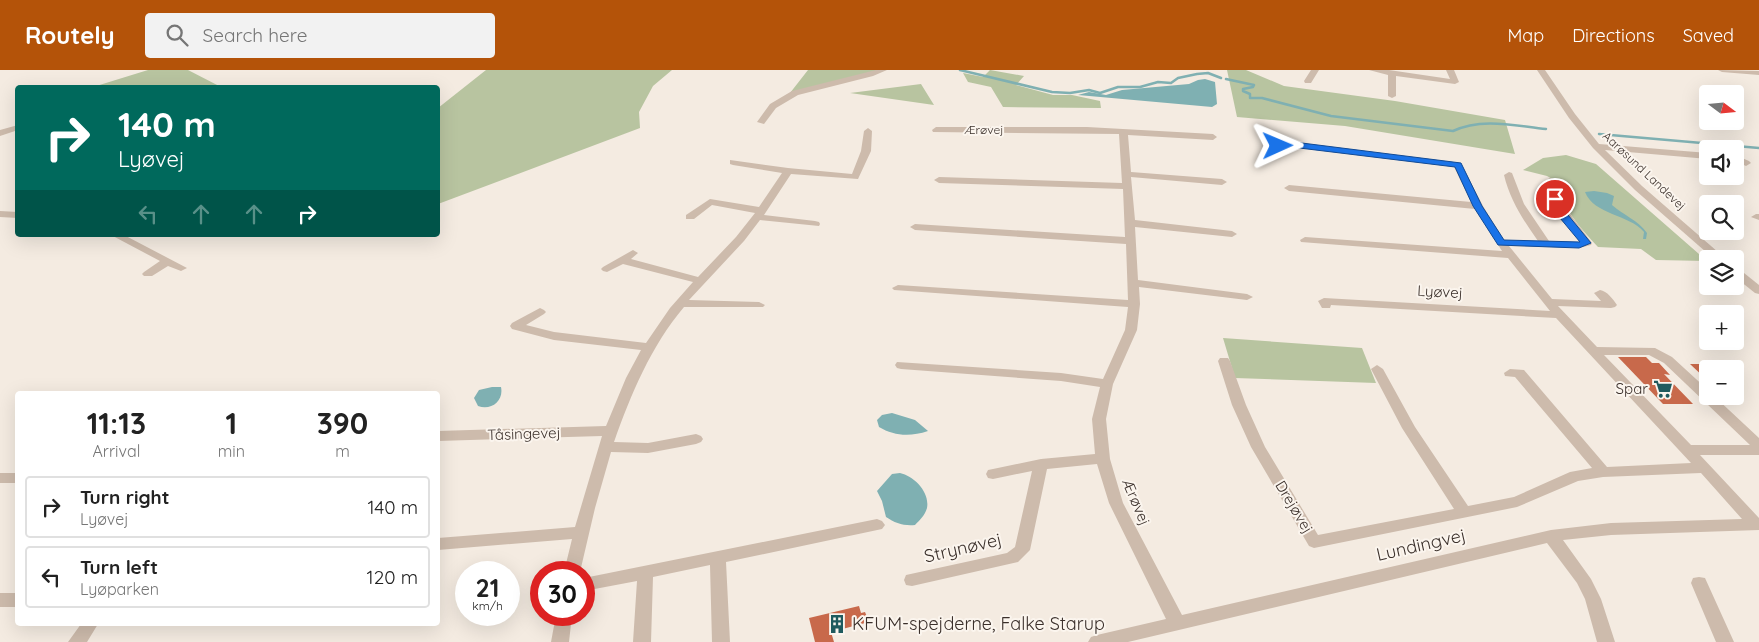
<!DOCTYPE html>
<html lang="en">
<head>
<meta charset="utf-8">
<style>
  :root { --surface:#fff; --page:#f2f2f2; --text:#222; --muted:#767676; --line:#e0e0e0; --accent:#b45309 }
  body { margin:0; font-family:Quicksand,sans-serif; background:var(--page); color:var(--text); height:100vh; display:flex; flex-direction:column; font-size:19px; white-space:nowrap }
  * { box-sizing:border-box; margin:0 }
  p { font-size:16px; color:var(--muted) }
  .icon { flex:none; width:28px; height:28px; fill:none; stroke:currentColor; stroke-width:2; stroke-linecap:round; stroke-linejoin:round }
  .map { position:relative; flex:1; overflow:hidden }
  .panel { position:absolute; left:15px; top:321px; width:425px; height:235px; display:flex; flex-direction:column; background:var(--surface); border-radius:5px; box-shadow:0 5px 20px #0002 }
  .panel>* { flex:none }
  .top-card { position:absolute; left:15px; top:15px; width:425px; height:152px; border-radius:5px; box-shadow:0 5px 20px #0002; background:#00695c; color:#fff; overflow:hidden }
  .needle { width:32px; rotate:106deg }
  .controls { position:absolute; left:1699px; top:15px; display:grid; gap:10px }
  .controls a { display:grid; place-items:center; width:45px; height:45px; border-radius:5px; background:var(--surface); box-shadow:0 5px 20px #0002; font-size:25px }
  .speed { position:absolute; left:455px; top:491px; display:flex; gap:10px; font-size:25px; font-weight:700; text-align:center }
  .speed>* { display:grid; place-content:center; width:65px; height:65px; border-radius:50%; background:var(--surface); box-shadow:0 5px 20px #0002; line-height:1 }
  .speed small { font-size:12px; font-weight:400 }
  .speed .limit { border:8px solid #d22; background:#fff; color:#111 }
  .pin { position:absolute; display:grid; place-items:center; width:42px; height:42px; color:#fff; margin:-21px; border:2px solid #fff; border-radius:50%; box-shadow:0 1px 5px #0007 }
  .me { position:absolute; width:55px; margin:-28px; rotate:89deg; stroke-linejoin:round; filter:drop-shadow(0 0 4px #0008) }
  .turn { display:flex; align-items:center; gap:18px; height:105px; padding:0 20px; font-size:22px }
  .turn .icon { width:65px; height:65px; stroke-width:2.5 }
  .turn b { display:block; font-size:35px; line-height:42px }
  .lanes { display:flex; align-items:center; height:48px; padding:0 20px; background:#0003; justify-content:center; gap:25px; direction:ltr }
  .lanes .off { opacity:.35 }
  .eta { display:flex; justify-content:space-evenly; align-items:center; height:85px; text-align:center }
  .eta b { font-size:30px; font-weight:700; line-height:35px }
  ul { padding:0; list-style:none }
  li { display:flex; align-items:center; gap:15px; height:62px; margin:0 10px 8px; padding:0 10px; border:2px solid var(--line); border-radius:5px }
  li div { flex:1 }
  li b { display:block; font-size:19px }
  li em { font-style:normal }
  header { display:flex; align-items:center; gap:30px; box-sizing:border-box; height:70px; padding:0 25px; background:var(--accent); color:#fff }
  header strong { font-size:24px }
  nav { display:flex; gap:28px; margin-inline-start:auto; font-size:18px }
  .search { width:350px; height:45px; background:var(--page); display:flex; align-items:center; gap:12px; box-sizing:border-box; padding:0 18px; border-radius:5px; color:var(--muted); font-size:19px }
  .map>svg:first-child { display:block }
  .green { fill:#b8c4a0 }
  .water { fill:#7fb0b2 }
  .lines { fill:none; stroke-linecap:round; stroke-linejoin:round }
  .stream { stroke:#7fb0b2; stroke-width:2.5 }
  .building { fill:#c8694b }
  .minor { fill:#cdbbac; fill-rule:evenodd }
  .route { fill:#1a73e8; stroke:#114b97 }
  .labels { text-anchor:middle; stroke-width:4; stroke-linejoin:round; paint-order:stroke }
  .far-street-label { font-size:12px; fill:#3b302b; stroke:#fbf5ee }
  .street-label { font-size:15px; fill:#3b302b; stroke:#fbf5ee }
  .poi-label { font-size:15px; fill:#3b302b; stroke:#fbf5ee; text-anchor:end }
  .near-street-label { font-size:18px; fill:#3b302b; stroke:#fbf5ee }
  .near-poi-label { font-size:18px; fill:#3b302b; stroke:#fbf5ee; text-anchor:start }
</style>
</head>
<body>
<header>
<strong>Routely</strong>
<div class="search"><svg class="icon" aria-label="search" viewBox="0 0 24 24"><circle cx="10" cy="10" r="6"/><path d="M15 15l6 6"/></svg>Search here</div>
<nav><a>Map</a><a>Directions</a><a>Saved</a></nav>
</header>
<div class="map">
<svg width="1759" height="572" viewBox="0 0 1759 572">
  <rect width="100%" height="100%" fill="#f4ebe1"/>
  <path class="green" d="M148,0h40l33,17h-128z
    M486,0h186l-19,16 -14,26 1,16 -202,76v-96z
    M808,0h71l-89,23z
    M990,0l34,6 -8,9 37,10h19l28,6 1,7 -98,-1 -12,-20 -23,-5 -5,-9 20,4z
    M1227,0h19l38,16 111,15 110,19 10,34 -170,-28 -108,-9z
    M921,14l13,21 -84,-12z
    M1566,85l30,9 111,97 -51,-1 -15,-11 -43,-2c-19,-20 -35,-39 -44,-67l-7,-4 -24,-6 20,-12z
    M1223,268l139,10 14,35 -141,-5z"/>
  <path class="water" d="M1205,9l10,3 2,22 -5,3 -134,-12 11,-3 17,3 16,-5 67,-6 9,-4z
    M1594,121l13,2 7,3 -2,9c11,10 26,15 35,28l-1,6h-3l1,-7c-15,-18 -50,-17 -59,-40z
    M492,317h9c3,14 -10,24 -23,19l-4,-8 5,-8z
    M892,343l23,7 13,11c-18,6 -34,5 -49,-4l-2,-7 5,-5z
    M900,403c14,3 30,19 27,35 -2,7 -7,12 -12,17 -12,1 -20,-2 -29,-8l-4,-16 -5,-10 15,-17z"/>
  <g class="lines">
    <path class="stream" d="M960,0l92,22 18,1 19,-3 11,3 18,-6h22l18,-5 13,1 7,-5 19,-4 11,-1 13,5
      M1226,9l28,6 -1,2 -10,2v2l7,3v4h12l69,18 122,15c29,-14 63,-5 93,-2
      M1599,64l160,14"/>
  </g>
  <path class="building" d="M1618,287h28l6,6h7l11,12 -6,-1 29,30h-30z
    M1690,294h18v17z
    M859,536l2,7 4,-1 4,10 -38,10 3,10h-19l-6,-24z"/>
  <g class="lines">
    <path class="minor" d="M876,0h11l-14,6 -75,19 -22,13 -12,16 -7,-2 13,-18 22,-13z
      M1311,0h8l-8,13h-6l-1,-2z
      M1369,0h20l61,9 -4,-9h8l5,12 -4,2 -59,-8v20l-4,2 -4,-2v-21z
      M1537,0h8l30,44 24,30 109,9v6l-103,-9 37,36 84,73h-12l-79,-69 -42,-42 -24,-30z
      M1718,0l41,1v4l-37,-3z
      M18,55v5l-18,6v-6z
      M936,57h151l126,7 4,3 -4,3 -85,-5 3,37 91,7 5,3 -5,3 -91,-8 4,43 97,11 5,3 -5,3 -97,-10 3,53 109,14 6,3 -6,3 -108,-13 1,17 -3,26 -24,54 -7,35 4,40 13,44 59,112 369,-85 60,-7 131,-4 -41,-46 -98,4 -25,4 -61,26 -203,41 -5,-2 -58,-99 -19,-42 -14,-44 2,-3h8l2,3 16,44 19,42 53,88 136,-26 -52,-81 -31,-59 6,-4 6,4 32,58 53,79 46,-9 56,-25 22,-4 -77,-91 -10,-1 -1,-3 6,-4 14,1 83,97 84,-4 -135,-145 -225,-13 -1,3h-8l-4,-7 6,-3 226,13 -42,-53 -207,-16 -1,-2 5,-3 197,14 -27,-42 -186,-18 -5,-3 5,-3 182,17 -17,-35 -172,-21 -4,3 -5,-3 2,-5 3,-1 183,23 22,43 21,34 34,1c-15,-21 -28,-41 -34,-66l5,-3 3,1 12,31 25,37 31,1c-15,-19 -27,-38 -35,-61l5,-3 3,1 17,35 22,29 -1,2 -12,3 -70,-2 43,53 49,2 -7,-8 6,-3c7,1 13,9 17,15l-2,2 -4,1 -53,-2 39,41 58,1 17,9 36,33v6h6l45,42v17h-59l59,63v12l-148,5 -48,5 28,39 10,20 14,43h-18l-12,-43 -8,-16 -30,-40 -419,99h-40l3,-5 6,-2 69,-16 -57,-116 -12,-39 -50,5 -17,81 -12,12 -106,24 -6,-1 -2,-5 2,-5 101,-22 8,-6 17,-76 -39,8 -5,-1 -2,-4 2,-4 5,-1 48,-10 54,-5 -3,-35 8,-32 -39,-6 -160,-12 -4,-1 -2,-3 2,-3 164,11 42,6 22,-49 3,-23 -234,-17 -2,-2 6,-3 230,15 -2,-56 -211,-14 -5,-3 5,-3 210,13 -2,-48 -184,-6 -5,-3 5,-3 183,6 -3,-49 -186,-2 -1,-2zM1604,285h45l15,8 86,82h-59z
      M868,58l4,3 -1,20 -13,28 -67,-5 -27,41 51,6 4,1 1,2 -1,2 -59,-6 -16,21 -55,59 70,2 6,3 -2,2h-79c-33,39 -53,87 -70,135l34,1 48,-9 5,2 2,3 -2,3 -5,2 -48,9 -37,-1 -16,56 -15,64h-16l8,-33 -134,11v-12l137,-11 27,-91 -164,5v-10l168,-5 20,-48 15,-28 -87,-10 -42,-11 -2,-3 2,-3 28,-15 4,2 2,2 -2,2 -18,11 28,7 92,11 24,-35 23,-26 -70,-18 -16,8 -4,-1 -2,-2 2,-2 30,-17 5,3 -7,6 67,18 38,-40 19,-24 -43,-8 -18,14h-8v-4l24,-16 49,8 23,-34 -49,-8 -3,-1v-4l58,8 64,6 9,-23 3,-20z
      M1735,85l14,6 2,2 -5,3 -11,-5z
      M0,141l18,1v6l-18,-1z
      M1756,144h3v6l-8,-3z
      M111,165h13l63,33 -6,3 -13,-5 -16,10h-8l-2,-2 2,-2 16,-11z
      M1735,198l4,1 20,16v9l-4,-1 -20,-16z
      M0,403h18v10h-18z
      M877,449l5,2 3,4 -3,4 -156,33 4,80h-18l-2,-77 -57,12 -2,65h-18l4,-61 -53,10v-13z
      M1699,507l6,1 29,64h-18l-25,-59 2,-5z
      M0,523h18v14h-18z
      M556,545h16l-3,27h-18z
      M81,554h17l-11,18h-19z"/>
  </g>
  <path class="route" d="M1278,70l183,23 21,43 22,34 76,2 -20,-24 -10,-19 5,-3 3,1 10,18 23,28 -12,5 -81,-3 -25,-39 -18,-39 -172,-21 -5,2h-2l-2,-5z"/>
  <defs>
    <g id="supermarket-bare" transform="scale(1.5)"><path d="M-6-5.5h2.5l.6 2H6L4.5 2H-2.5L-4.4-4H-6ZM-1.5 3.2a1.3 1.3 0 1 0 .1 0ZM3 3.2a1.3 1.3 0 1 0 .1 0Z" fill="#1f5a5e" stroke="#fbf5ee" stroke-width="2.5" paint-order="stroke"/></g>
    <g id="building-bare" transform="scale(1.5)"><path d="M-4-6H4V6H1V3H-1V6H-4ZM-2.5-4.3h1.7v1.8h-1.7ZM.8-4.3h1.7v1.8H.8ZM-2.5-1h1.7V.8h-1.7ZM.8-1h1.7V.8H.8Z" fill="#1f5a5e" stroke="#fbf5ee" stroke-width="2.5" paint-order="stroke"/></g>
  </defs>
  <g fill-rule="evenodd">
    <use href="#supermarket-bare" x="1663" y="319"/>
    <use href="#building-bare" x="837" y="554"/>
  </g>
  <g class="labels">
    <g class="far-street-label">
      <text x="984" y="64">Ærøvej</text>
      <text transform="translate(1644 101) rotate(43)" y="4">Aarøsund Landevej</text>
    </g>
    <g class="street-label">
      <text transform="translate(1440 222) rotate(3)" y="5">Lyøvej</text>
      <text transform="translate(524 364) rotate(-2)" y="5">Tåsingevej</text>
      <text transform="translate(1136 432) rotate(67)" y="5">Ærøvej</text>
      <text transform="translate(1294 437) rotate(59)" y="5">Drejøvej</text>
    </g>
    <g class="poi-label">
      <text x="1648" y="324">Spar</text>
    </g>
    <g class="near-street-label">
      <text transform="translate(1421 475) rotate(-13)" y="6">Lundingvej</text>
      <text transform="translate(963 478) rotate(-13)" y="6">Strynøvej</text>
    </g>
    <g class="near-poi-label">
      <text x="852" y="560">KFUM-spejderne, Falke Starup</text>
    </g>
  </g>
</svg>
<div class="controls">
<a><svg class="needle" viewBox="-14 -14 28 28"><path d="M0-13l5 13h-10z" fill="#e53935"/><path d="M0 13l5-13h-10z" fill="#767676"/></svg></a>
<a><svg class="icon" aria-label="sound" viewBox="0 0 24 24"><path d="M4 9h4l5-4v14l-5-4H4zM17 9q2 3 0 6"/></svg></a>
<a><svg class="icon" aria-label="search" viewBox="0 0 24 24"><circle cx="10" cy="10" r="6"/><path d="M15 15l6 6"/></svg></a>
<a><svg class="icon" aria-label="layers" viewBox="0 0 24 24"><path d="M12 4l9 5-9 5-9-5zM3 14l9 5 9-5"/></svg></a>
<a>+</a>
<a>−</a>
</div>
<div class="speed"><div>21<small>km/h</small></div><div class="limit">30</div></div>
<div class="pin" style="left:1555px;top:129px;background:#d93025"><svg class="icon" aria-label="arrive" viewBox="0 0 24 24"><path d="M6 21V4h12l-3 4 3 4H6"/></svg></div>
<svg class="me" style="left:1278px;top:76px" viewBox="-20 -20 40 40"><path d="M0-17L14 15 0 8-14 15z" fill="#1a73e8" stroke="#fff" stroke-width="4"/></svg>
<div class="top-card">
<div class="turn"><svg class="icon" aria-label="right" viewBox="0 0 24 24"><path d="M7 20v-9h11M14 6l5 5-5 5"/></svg><div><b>140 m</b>Lyøvej</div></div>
<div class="lanes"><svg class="icon off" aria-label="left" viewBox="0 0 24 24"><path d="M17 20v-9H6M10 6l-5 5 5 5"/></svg><svg class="icon off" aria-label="ahead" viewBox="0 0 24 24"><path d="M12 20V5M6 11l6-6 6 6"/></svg><svg class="icon off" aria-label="ahead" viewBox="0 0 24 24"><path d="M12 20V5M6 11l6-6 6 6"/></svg><svg class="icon" aria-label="right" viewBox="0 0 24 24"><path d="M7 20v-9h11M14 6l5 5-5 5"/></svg></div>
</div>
<section class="panel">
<div class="eta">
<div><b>11:13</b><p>Arrival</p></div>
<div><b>1</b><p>min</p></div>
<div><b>390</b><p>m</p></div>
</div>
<ul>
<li><svg class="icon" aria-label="right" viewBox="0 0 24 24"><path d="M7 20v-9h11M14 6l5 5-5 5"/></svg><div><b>Turn right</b><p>Lyøvej</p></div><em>140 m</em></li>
<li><svg class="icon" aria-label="left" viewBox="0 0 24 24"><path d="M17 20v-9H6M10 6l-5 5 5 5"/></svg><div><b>Turn left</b><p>Lyøparken</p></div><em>120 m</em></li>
</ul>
</section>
</div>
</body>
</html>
